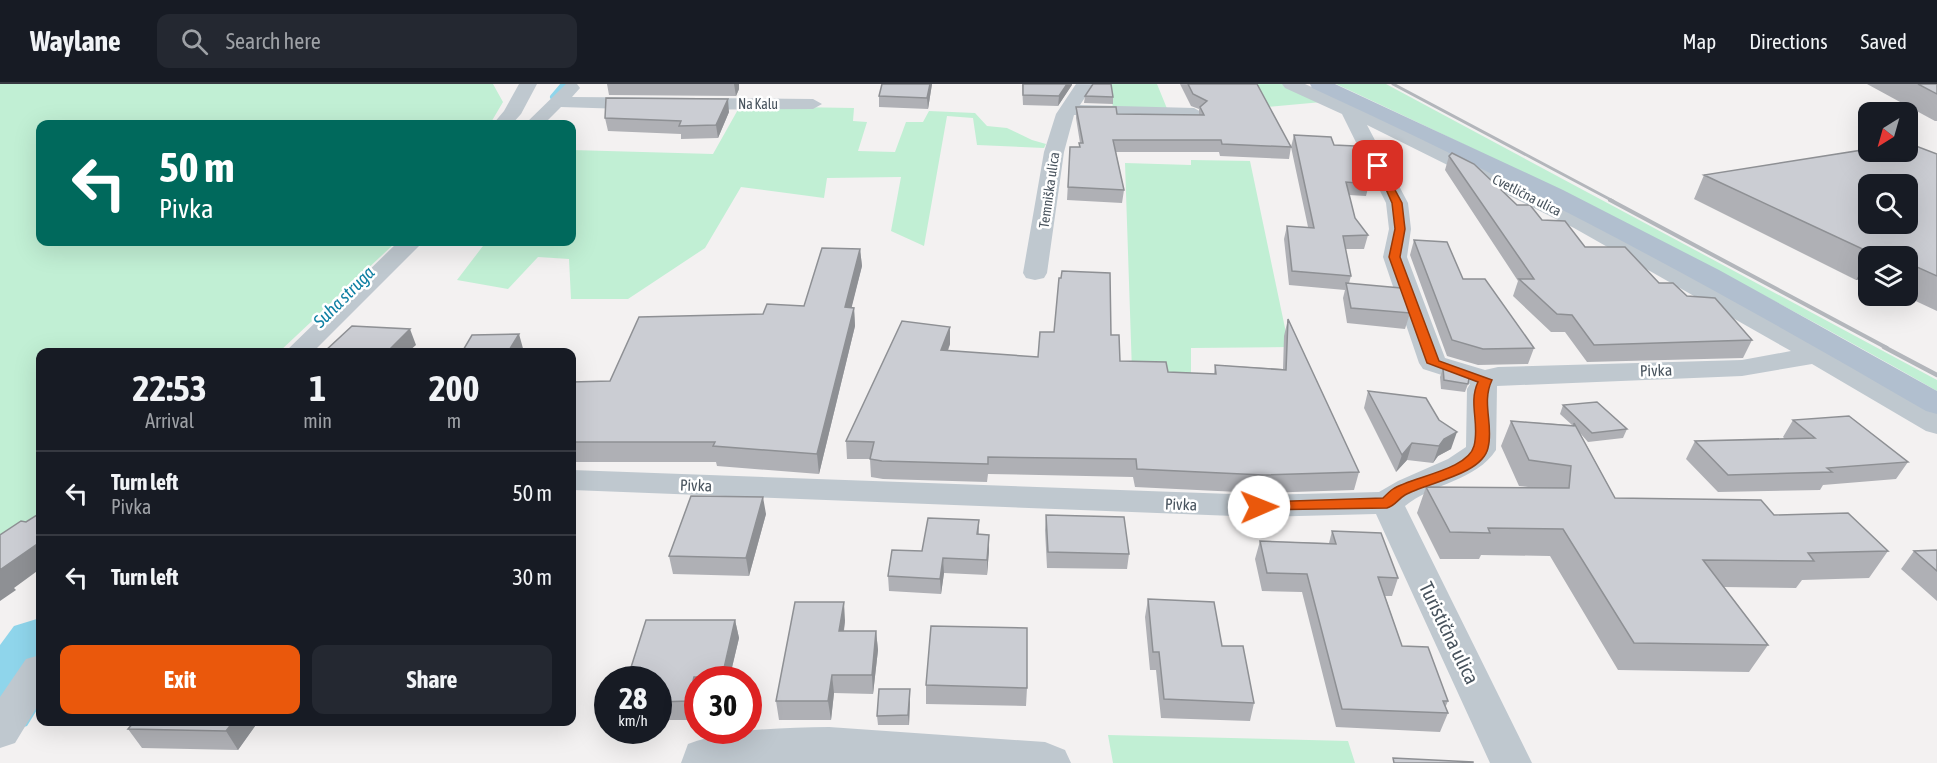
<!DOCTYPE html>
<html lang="en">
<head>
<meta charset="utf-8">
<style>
  :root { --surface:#171b24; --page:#242831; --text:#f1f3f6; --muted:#9ea1a6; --line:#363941; --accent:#ea580c }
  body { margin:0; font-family:"Asap Condensed",sans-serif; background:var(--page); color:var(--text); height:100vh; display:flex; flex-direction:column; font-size:22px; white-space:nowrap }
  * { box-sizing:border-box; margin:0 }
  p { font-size:20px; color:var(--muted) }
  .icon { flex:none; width:33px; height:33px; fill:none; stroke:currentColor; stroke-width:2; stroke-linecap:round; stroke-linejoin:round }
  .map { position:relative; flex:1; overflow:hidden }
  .sheet { position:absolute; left:36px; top:264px; width:540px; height:378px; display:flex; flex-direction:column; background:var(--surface); border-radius:12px; box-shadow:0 6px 24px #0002 }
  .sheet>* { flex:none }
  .banner { position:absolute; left:36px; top:36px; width:540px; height:126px; border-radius:12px; box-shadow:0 6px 24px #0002; background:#00695c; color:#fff; overflow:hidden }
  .needle { width:39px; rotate:217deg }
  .controls { position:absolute; left:1858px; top:18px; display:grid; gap:12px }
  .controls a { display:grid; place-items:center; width:60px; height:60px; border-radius:12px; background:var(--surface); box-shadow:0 6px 24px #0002; font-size:30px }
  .speed { position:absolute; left:594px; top:582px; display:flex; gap:12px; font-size:30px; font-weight:700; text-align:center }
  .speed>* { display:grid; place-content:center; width:78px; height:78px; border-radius:50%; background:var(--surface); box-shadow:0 6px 24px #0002; line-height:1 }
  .speed small { font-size:15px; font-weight:400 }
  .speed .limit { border:9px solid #d22; background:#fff; color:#111 }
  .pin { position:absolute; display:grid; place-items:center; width:51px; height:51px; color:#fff; margin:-26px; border-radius:12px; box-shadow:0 3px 9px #0006 }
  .me { position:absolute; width:66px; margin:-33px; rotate:89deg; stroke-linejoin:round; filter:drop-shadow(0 0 4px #0008) }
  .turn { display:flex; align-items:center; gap:21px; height:126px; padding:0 24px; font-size:27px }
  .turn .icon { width:78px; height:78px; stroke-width:2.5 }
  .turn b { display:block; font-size:42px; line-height:51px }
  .eta { display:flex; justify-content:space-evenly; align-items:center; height:102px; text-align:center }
  .eta b { font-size:36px; font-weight:700; line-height:42px }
  .primary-button { display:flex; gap:12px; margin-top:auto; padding:12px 24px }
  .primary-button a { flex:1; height:69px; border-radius:12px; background:var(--accent); color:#fff; font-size:24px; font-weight:700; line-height:69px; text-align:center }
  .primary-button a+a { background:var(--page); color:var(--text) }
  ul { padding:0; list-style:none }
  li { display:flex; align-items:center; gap:18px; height:84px; padding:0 24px; border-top:2px solid var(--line) }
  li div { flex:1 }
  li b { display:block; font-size:22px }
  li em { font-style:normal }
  header { display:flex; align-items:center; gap:36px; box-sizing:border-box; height:84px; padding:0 30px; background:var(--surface); border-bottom:2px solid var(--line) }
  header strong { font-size:28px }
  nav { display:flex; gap:33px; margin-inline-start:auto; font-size:21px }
  .search { width:420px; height:54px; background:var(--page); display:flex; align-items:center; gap:15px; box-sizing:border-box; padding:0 21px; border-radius:12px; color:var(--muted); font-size:22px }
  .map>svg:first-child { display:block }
  .green { fill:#c1efd4 }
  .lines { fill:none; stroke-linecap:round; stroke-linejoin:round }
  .stream { stroke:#8fd5eb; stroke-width:6 }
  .river { fill:#8fd5eb; fill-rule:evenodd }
  .minor { fill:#bfc8cf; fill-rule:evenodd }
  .major { fill:#b1bfcf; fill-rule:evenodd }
  .rail-far2 { stroke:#b3b6bb; stroke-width:3 }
  .rail-far1 { stroke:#b3b6bb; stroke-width:4 }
  .rail { stroke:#b3b6bb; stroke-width:4.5 }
  .wall { fill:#afb0b5 }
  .shaded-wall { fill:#8e9094 }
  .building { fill:#cbcdd3; stroke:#8e9094; stroke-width:1.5; fill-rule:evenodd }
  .route { fill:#ea580c; stroke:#983908; stroke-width:1.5 }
  .labels { text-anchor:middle; stroke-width:5; stroke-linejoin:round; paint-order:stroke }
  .far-street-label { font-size:14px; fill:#49545e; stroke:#fff }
  .street-label { font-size:16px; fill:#49545e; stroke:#fff }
  .water-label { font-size:18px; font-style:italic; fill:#0f80a3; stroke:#fff }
  .near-street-label { font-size:20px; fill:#49545e; stroke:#fff }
</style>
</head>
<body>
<header>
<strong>Waylane</strong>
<div class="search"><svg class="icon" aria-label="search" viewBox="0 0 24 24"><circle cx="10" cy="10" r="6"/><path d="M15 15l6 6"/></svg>Search here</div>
<nav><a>Map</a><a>Directions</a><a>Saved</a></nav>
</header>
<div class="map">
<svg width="1937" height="679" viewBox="0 0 1937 679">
  <rect width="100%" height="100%" fill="#f3f1f1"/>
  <path class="green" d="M0,0h493l10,18 -13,22h-450v118h356l-117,110h-239v167l-40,23z
    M1093,0h64l11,27 -55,-1 -2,-22z
    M1214,0h71l37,18 -55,5z
    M1336,0h50l551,296v11c-195,-112 -397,-212 -601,-307z
    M740,22l114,2 -1,13 14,1 -9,29 37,1 11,-30h17l6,-11 46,2 12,13 20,2 25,12 14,4 -2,4 -67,-3 -4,-27 -26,-2 -23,130 -33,-15 10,-54 -74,1 -3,20 -83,-11 -36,61 -77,51h-57l-2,-40 -31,-2 -30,32 -51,-9 29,-38h86v-92l141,4z
    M1191,76l59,1 39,186 -98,1v32l-59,-8 -7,-209 66,2z
    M1108,651l240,6 7,22h-242z"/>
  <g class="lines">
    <path class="stream" d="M553,13l11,-13"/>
    <path class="river" d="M40,534v87l-13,21 -27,9v-90l14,-19z"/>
    <path class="minor" d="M519,0h18l-16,30 -9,10h-19l11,-13z
      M566,0h11l3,4 -8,9 241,2 9,5 -9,5 -157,1 -95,-3 -17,17h-19z
      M1076,0h18l-14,21 114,3 9,5 -9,5 -120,-3 -10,37 -17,121 -3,5 -9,2 -9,-2 -3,-5 21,-121 12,-38z
      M1282,0h23l29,13 256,121 135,73 212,122v21l-11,-3 -114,-67 -70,12 -245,10 -1,64c-20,31 -63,33 -91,56l127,257h-42l-114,-249 -117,3 -687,-27v-20l687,25 120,-3 19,-11 50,-22 18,-12 1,-58 3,-5 -47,-15 -4,-6 -36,-106 6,-28 -3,-26 -44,-89 -57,-26zM1367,41l207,103 217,123 -49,9 -244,7 -13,3 -40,-12 -38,-101 4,-28 -3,-26z
      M398,158h25l-110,110h-28z
      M40,571v47l-25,41 -15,5v-51l26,-38z
      M829,643l216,15 20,8 6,13h-390l7,-19c45,-16 94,-16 141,-17z"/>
    <path class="major" d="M1310,0h25l228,106 156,80 218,121v23l-11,-3c-200,-117 -403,-227 -614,-323z"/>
    <path class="rail-far2" d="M1393,0l220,117"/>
    <path class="rail-far1" d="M1610,116l277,148"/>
    <path class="rail" d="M1884,263l53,28"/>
  </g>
  <path class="wall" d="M607,0h132v5l-3,7 -127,-1z
    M882,0h50l-4,25 -49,-2v-11z
    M1022,0h50l-14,22 -35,-1z
    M1180,0h77l34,63 -2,12 -69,-3 -1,-4h-103l8,38 -2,13 -55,-3 3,-53h9v-4h1l-4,-25v-11l41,7 82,1v-6l-8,-3z
    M1867,0h70v37h-2z
    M1085,12l28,1v7l-29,-1z
    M729,28l-11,26 -37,1v-5l-73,-3 -3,-13z
    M1294,51l40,10 35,39 -3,12 -17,-1 6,23 13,17 -4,14h-19l6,27 -2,7 61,30 -5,16 -58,-6 -4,-25 2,-8 -56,-5 -5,-46 3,-13 21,1 -17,-80z
    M1937,70v157l-32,-15h3v-40h-39v22l-2,-1 -11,3 -162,-81 10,-24z
    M1449,72l68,49 68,42 102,49 65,44 -9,18 -156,4 -22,-30h-14l-38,-36 5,-15 -73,-111z
    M1414,156l49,39 71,69 -6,16 -50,1 -31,-9 -37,-101z
    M860,165l2,17 -11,42h3l1,18 -36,148 -102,-8 -1,-4h-144v-80l38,-1 153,-67 41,-8z
    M1288,235l71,153 -5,18 -95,3 -124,-6 -2,-10 -145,-3 -1,8 -104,-3 -12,-2 -1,-18h-23l-1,-18 104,-114v17l-2,7 90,6 73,-22 9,26 48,11 46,2 1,-9 68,4 1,-33z
    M1443,284l25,16 -3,8 -24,-3 -1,-12z
    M1368,307l83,58 -13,7 -5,7 -26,-3 -11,12 -32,-64z
    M1563,321l64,24 -4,9 -35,4 -8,-9 35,65 159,17 114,36 -19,27 -67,2 -6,8 -72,-1 44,58 -19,27 -131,-2 -68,-114 -69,-1 -2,4h-39l-23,-46 9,-26h102l-9,-1 -18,-40 10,-25 61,4 -12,-11z
    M1793,336l115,42 -12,17 -73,6 -3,5 -102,2 -32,-33 9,-18 90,-2 -2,-2z
    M766,430l-17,62 -76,-2 -4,-18z
    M1046,431l83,39 -2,15 -80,-1 -2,-38z
    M979,436v14l10,16 -2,25 -43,-2 -3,21 -52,-3 -1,-15 34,-25z
    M1332,447l66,47 -6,18h-7l17,50 46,55 -3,7 3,5 -8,19 -104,-5 -34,-135 -40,-1 -7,-32 5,-18 69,2z
    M1937,466v51l-36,-32 13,-18z
    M1148,515l74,47 32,57 -4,18 -89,-3 -5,-48h-6l-5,-53z
    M735,536l4,18 -10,42h-31v18l-6,22h-34v-40z
    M845,537l-1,10h32l2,19 -5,44 -39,-1 -3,27h-52l-3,-19z
    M926,601l101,3 -1,18 -100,-2z
    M910,605v10l-1,26h-31l-1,-9z
    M258,638l-20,28 -96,-2 -14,-19z"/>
  <path class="shaded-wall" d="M733,0h6v5l-3,7 -2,-12z
    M930,0h2l-4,25 -1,-11z
    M1067,0h5v1l-14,21 1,-10z
    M728,15l1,13 -11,26 -2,-13z
    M860,165l2,17 -15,60 -2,-19z
    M1882,167l-3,5h-10l2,-3z
    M1869,173v17l-2,3 -11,3z
    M854,224l1,18 -36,148 -2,-20z
    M950,243v17l-9,23v-17z
    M410,245l6,16 -8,7h-21z
    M519,250l5,18h-16z
    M1457,348l-6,17 -13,7 -5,7 6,-17 5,-7z
    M1412,359l-5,17 -11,12 6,-17z
    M763,413l3,17 -17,62 -3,-18z
    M989,451v15l-2,25v-15z
    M40,458v27l-26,19 2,2 -16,11v-31z
    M943,474l1,15 -3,21 -1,-15z
    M844,518l1,19 -4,28 -2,-18z
    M735,536l4,18 -10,42h-7v-3z
    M876,547l2,19 -5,44 -1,-19z
    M832,591l2,18 -3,27 -3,-19z
    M694,593l4,21 -6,22 -4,-19z
    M910,605v10l-1,26 -1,-10z
    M233,638h25l-20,28 -12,-19z"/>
  <path class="building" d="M882,0h48l-3,14 -48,-2z
    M1023,0h44l-8,12 -36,-1z
    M1093,0h18l2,13 -28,-1z
    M1188,0h69l34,63 -69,-3 -1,-4h-108l11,50 -56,-3 2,-40h10l-1,-4h4l-7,-36h40l1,7 87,1 -4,-8 7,-6 -14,-7z
    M1918,0h19v10z
    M606,14l122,1 -12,26 -37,1 2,-5 -76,-3z
    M1294,51l37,2 3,8 21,1 14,38 -23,-2 9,36 13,17 -25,1 8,40 -59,-5 -5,-45 27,2z
    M1908,59l29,11v122l-29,-13v-7h-14l-12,-5 -11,2 -167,-78 165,-26v3h39zM1869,100h39v40h-39z
    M1452,69l22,11 43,41h13l12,15 23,1 20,26h40l34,36h14l14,13 28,2 37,42 -158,5 -22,-30 -15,-1 -38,-35h15l-85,-123z
    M1414,156l33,2 16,37h22l49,69 -51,1 -31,-9z
    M822,164l38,1 -15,58 9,1 -37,146 -104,-8 2,-4h-143v-60l38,-1 29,-64 124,-3 4,-10 37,2z
    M1062,187l48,2 1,62h8l1,26 46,1 2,10 48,2 -1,-9 71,5 2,-51 71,153 -96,3 -126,-6 -1,-10 -148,-2v7l-106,-3 -12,-2 4,-17 -28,-1 56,-120 48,6 -9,23 97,7 2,-25h14l5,-54h2z
    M1346,199l55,5 9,25 -59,-5z
    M352,242l58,3 -23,23h-63z
    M519,250l-11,18h-46l10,-17z
    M1443,284l26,10 -1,6 -24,-4z
    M1368,307l58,7 13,22 18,12 -13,7 -5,7 -27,-3 -10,12z
    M1597,318l30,27 -35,4 -29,-28z
    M1849,332l59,46 -81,6 5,4 -104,3 -33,-34 120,-3 -22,-18z
    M1511,337l63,5v-3l41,75 146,2 13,15 74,-2 40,38 -80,2 6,8 -111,-1 65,85 -134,-2 -71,-114 -75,-1 2,5 -40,-1 -24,-45 143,1 2,-22 -42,-6z
    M691,412l72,1 -17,61 -77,-2z
    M40,429v29l-40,28v-35l21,-14 5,1z
    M1046,431l78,2 5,37 -81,-2z
    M928,434l51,2 -2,14 12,1 -2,25 -44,-2 -3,21 -52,-3 4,-26 30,1z
    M1332,447l49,2 17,45 -20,-1 24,69 26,1 20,54h-5l5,12 -106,-4 -35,-135 -40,-1 -7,-32 76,3z
    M1937,466v21l-23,-20z
    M1148,515l66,3 8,44h21l11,57 -90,-4 -5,-47h-6z
    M795,518h49l-5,29h37l-4,44h-40l-4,26h-52z
    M646,536h89l-13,57h-28l-6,24 -30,1v-22h-31z
    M931,542l96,2v60l-101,-3z
    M879,605h31l-2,26 -31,1z
    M134,638h99l-7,9 -98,-2z
    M1393,674l80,4v1h-79z"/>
  <path class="route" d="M1375,80h6l21,39 3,26 -5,28 39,104 53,19c-11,23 2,45 -4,68 -6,27 -63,35 -83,47 -7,4 -10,11 -18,13l-133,2 -2,-3 2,-4 5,-1 124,-4c3,-3 7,-7 10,-9 18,-12 75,-19 81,-43 6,-22 -6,-43 4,-64l-51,-19 -38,-106 6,-28 -3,-26z"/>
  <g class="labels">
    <g class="far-street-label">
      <text x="758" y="25">Na Kalu</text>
      <text transform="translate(1049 106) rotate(-82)" y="5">Temniška ulica</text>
      <text transform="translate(1527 111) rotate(27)" y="5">Cvetlična ulica</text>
    </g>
    <g class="street-label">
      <text transform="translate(1656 286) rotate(-2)" y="6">Pivka</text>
      <text transform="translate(696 401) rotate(2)" y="6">Pivka</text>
      <text transform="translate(1181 420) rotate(2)" y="6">Pivka</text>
    </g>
    <g class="water-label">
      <text transform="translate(344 213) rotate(-45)" y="6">Suha struga</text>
    </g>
    <g class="near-street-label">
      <text transform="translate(1449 549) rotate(64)" y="7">Turistična ulica</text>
    </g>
  </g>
</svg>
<div class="controls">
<a><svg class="needle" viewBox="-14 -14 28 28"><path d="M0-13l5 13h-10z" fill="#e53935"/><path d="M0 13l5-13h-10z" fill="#9ea1a6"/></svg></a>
<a><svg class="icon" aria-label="search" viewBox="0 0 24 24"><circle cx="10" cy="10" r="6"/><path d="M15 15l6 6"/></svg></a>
<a><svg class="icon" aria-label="layers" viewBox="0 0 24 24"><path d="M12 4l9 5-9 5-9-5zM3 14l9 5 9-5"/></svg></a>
</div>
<div class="speed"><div>28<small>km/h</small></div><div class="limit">30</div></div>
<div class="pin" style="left:1378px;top:82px;background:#d93025"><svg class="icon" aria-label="arrive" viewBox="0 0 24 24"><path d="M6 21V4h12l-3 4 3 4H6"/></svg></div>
<svg class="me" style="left:1259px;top:423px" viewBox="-20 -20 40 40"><circle r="19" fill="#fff"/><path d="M0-13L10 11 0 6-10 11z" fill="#ea580c"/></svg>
<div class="banner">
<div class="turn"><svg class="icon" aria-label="left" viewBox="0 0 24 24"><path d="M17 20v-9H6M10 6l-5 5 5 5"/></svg><div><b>50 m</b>Pivka</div></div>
</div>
<section class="sheet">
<div class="eta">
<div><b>22:53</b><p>Arrival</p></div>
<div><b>1</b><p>min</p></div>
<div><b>200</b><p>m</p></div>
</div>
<ul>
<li><svg class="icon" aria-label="left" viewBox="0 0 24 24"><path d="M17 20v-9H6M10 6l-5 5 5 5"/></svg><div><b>Turn left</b><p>Pivka</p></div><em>50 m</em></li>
<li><svg class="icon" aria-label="left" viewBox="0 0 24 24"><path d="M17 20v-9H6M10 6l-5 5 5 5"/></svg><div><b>Turn left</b></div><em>30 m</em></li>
</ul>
<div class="primary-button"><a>Exit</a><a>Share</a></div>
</section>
</div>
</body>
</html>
